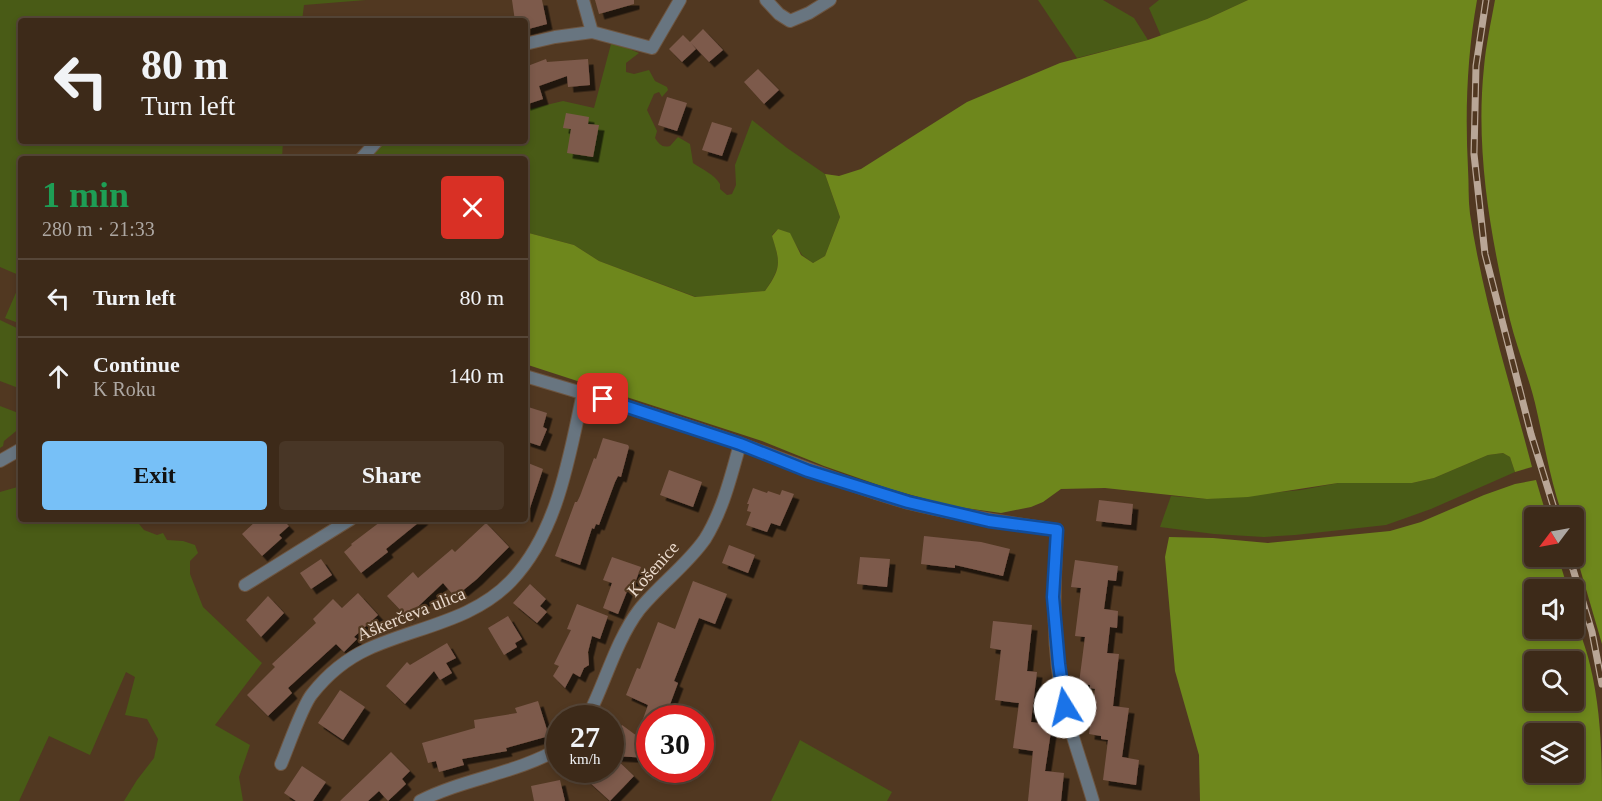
<!DOCTYPE html>
<html lang="en">
<head>
<meta charset="utf-8">
<style>
  :root { --surface:#3d2a19; --page:#483626; --text:#f1f3f6; --muted:#ada7a2; --line:#564638; --accent:#77c0f7 }
  body { margin:0; font-family:Georgia,serif; background:var(--page); color:var(--text); height:100vh; display:flex; flex-direction:column; font-size:22px; white-space:nowrap }
  * { box-sizing:border-box; margin:0 }
  p { font-size:20px; color:var(--muted) }
  .icon { flex:none; width:33px; height:33px; fill:none; stroke:currentColor; stroke-width:2; stroke-linecap:round; stroke-linejoin:round }
  .map { position:relative; flex:1; overflow:hidden }
  .details { position:absolute; left:18px; top:156px; width:510px; height:366px; display:flex; flex-direction:column; background:var(--surface); border-radius:6px; box-shadow:0 3px 9px #0003,0 0 0 2px var(--line) }
  .details>* { flex:none }
  .top-card { position:absolute; left:18px; top:18px; width:510px; height:126px; border-radius:6px; box-shadow:0 3px 9px #0003,0 0 0 2px var(--line); background:#3d2a19; color:var(--text); overflow:hidden }
  .needle { width:39px; rotate:238deg }
  .fabs { position:absolute; left:1524px; top:507px; display:grid; gap:12px }
  .fabs a { display:grid; place-items:center; width:60px; height:60px; border-radius:6px; background:var(--surface); box-shadow:0 3px 9px #0003,0 0 0 2px var(--line); font-size:30px }
  .speed { position:absolute; left:546px; top:705px; display:flex; gap:12px; font-size:30px; font-weight:700; text-align:center }
  .speed>* { display:grid; place-content:center; width:78px; height:78px; border-radius:50%; background:var(--surface); box-shadow:0 3px 9px #0003,0 0 0 2px var(--line); line-height:1 }
  .speed small { font-size:15px; font-weight:400 }
  .speed .limit { border:9px solid #d22; background:#fff; color:#111 }
  .pin { position:absolute; display:grid; place-items:center; width:51px; height:51px; color:#fff; margin:-26px; border-radius:12px; box-shadow:0 3px 9px #0006 }
  .me { position:absolute; width:66px; margin:-33px; rotate:351deg; stroke-linejoin:round; filter:drop-shadow(0 0 4px #0008) }
  .turn { display:flex; align-items:center; gap:21px; height:126px; padding:0 24px; font-size:27px }
  .turn .icon { width:78px; height:78px; stroke-width:2.5 }
  .turn b { display:block; font-size:42px; line-height:51px }
  .round { display:grid; place-items:center; flex:none; width:63px; height:63px; border-radius:6px; background:var(--page) }
  .headline { display:flex; align-items:center; justify-content:space-between; height:102px; padding:0 24px }
  h1 { font-size:36px; font-weight:600; line-height:45px; color:#1e9e55 }
  .button { display:flex; gap:12px; margin-top:auto; padding:12px 24px }
  .button a { flex:1; height:69px; border-radius:6px; background:var(--accent); color:#111; font-size:24px; font-weight:600; line-height:69px; text-align:center }
  .button a+a { background:var(--page); color:var(--text) }
  ul { padding:0; list-style:none }
  li { display:flex; align-items:center; gap:18px; height:78px; padding:0 24px; border-top:2px solid var(--line) }
  li div { flex:1 }
  li b { display:block; font-size:22px }
  li em { font-style:normal }
  .map>svg:first-child { display:block }
  .green { fill:#495b16 }
  .forest { fill:#6e871c; fill-rule:evenodd }
  .building { fill:#7d5a4c; filter:url(#shadow) }
  .lines { fill:none; stroke-linecap:round; stroke-linejoin:round }
  .minor-casing { stroke:#6d5540; stroke-width:14 }
  .minor { stroke:#687580; stroke-width:12 }
  .rail-casing { stroke:#b9a696; stroke-width:7 }
  .rail { stroke:#513821; stroke-width:4.5; stroke-dasharray:14; stroke-linecap:butt }
  .route-casing { stroke:#114b97; stroke-width:15 }
  .route { stroke:#1a73e8; stroke-width:10 }
  .labels { text-anchor:middle; stroke-width:4.5; stroke-linejoin:round; paint-order:stroke }
  .street-label { font-size:18px; fill:#eadacd; stroke:#513821 }
</style>
</head>
<body>
<div class="map">
<svg width="1602" height="801" viewBox="0 0 1602 801">
  <defs>
    <filter id="shadow"><feDropShadow dx="5.5" dy="5.5" stdDeviation="0" flood-color="#0009"/></filter>
  </defs>
  <rect width="100%" height="100%" fill="#513821"/>
  <path class="green" d="M0,0h366l-62,5 -2,16h-281v120h262l-1,18h-261v117l-21,-9z
    M1038,0h65l31,18 14,22 -71,18z
    M1159,0h89l-41,19 -46,17 -12,-28z
    M611,44l9,1 19,8 -13,10v9l8,2 15,-4 6,11 12,6 1,3 -6,7 -3,-5 -5,2 -7,16 10,21 -2,7c4,6 7,10 15,8l8,-9 12,7 3,19c10,7 21,11 27,21v5l7,6 5,-1 4,-9 -1,-20 17,-45 35,28 38,26 15,43 -15,39 -12,7 -11,-8 -13,-22 -11,-4 -6,6c8,28 10,31 -7,56l-69,6 -97,-36 -25,-16 -49,-13v-73h-158l15,-18h143v-31l38,-9 31,7z
    M21,281v43l-16,-6z
    M0,320l21,10v59l-21,-8z
    M0,406l21,8v13l-17,14 -1,5 -3,2z
    M1503,453l7,4 5,15 -84,37 -45,16 -91,10 -31,2 -50,-3 -54,-7 11,-31 36,3 94,-9 37,-7h74l22,-5 54,-23z
    M21,486v33h114l9,11 13,5 6,-2 4,7 16,1 12,4 3,8 -8,8v13l13,33 59,56 -47,62 35,20 -11,32 4,24h-119l13,-21 17,-22 4,-19 -11,-20 -22,-4 10,-38 -9,-5 -36,83 -41,-19 -30,65h-19v-309z
    M800,740l92,52 -5,9h-116z"/>
  <path class="forest" d="M1248,0h229c-10,56 -12,112 -9,169 1,15 0,30 2,45 13,86 40,169 62,253l-17,5 -5,-15 -7,-4 -15,2 -54,23 -22,5h-74l-90,14 -41,2 -102,-11 -44,1 -18,13 -12,5 -30,6 -50,-7 -61,-17 -66,-23 -62,-25 -237,-77v-132l49,13 25,16 96,36 70,-6c17,-24 15,-29 7,-55l6,-7 12,4 11,22 12,8 12,-7 15,-39 -15,-43 14,2 22,-7 106,-67 93,-39 88,-23 59,-21z
    M1495,0h107v644l-28,-96v-30l-11,-1c-13,-37 -19,-76 -28,-114 -7,-28 -18,-55 -25,-83 -19,-82 -35,-168 -26,-253 2,-22 7,-45 11,-67z
    M1536,480l11,37 -13,1v38l24,1 10,32 -34,1v38h40v-17c4,18 12,36 16,54 11,45 12,90 12,136h-402l-1,-46 -24,-84 -10,-114 4,-20 44,1 55,5 122,-12 31,-9 63,-27 31,-11zM1534,662h40v38h-40zM1534,734h40v38h-40z"/>
  <path class="building" d="M512,0h30l5,24 -22,6v-9h-10z
    M595,0h39v4l-35,10z
    M703,29l20,21 -14,12 -18,-19 5,6 -14,13 -13,-13 14,-14 7,7z
    M546,59l1,3 41,-3 2,26 -22,2 -1,-11 -28,10 4,13 -18,6v-38z
    M758,69l21,21 -15,14 -20,-22z
    M667,97l20,6 -10,28 -19,-6z
    M566,113l23,4 -1,7 11,1 -6,32 -26,-4 4,-24 -8,-1z
    M712,122l20,6 -10,28 -20,-6z
    M525,406l22,7 -4,14 4,2 -7,17 -15,-5z
    M603,438l25,7 1,2 -8,30 -3,-1 -3,6 -16,43 -3,-1 -2,5 -2,-1 -12,37 -25,-9 20,-54h2l3,-6 14,-38 2,1z
    M528,463l15,6 -16,48 -2,-1v-45z
    M669,470l33,12 -9,25 -33,-12z
    M753,488l14,5 1,-2 12,4 2,-5 12,4 -14,32 -9,-3 -4,9 -21,-7 5,-13 -4,-1 2,-7h-2z
    M1099,500l34,4 -2,21 -35,-4z
    M258,519h24l7,7 -10,9 3,3 -20,18 -20,-22z
    M384,519h39l-37,30 2,3 -27,21 -17,-21 8,-7 -1,-1z
    M486,523l23,24 -32,32 -22,18 -12,-14 -36,34 -20,-21 26,-24 5,6 34,-29 3,3z
    M924,536l57,6 29,7 -7,27 -48,-11v3l-34,-4z
    M729,545l26,10 -7,18 -26,-10z
    M612,557l29,10 -9,24 -4,-2 -10,25 -15,-6 9,-25 -9,-3z
    M860,557l30,2 -3,28 -30,-3z
    M321,559l11,16 -21,14 -11,-16z
    M1075,560l43,6 -2,15 -8,-1 -4,29 14,2 -1,17 -7,-1 -3,26 12,1 -6,52 16,2 -7,49 17,3 -3,25 -33,-5 5,-40 -7,-1v-3l-12,-2 6,-45 -5,-1v-3l-11,-2 6,-46 -10,-1 6,-48 -10,-1z
    M693,581l34,13 -12,30 -16,-6 -25,63 4,2 -13,35h-15v40l-37,-2 21,20 -24,25 -34,-31h34v-28l12,-17 15,11 11,-31 -22,-10 11,-27 3,1 18,-47 17,7z
    M530,584l16,15 -6,7 7,6 -10,11 -24,-20z
    M358,593l20,22 -24,22 3,2 -13,13 -8,-8 -48,44 4,5 -24,23 -21,-21 28,-28 -3,-3 44,-41 -3,-4 20,-20 9,9z
    M268,596l16,17 -23,24 -15,-17z
    M577,604l31,12 -8,23 -8,-3 -4,16 1,13 -5,3 -4,9 -7,-4 -8,15 -12,-12 6,-10 -5,-2 17,-34 -4,-1z
    M508,616l14,23 -7,4 2,4 -13,8 -16,-27z
    M993,621l39,4 -5,46 10,1 -6,50 21,3 -7,46 19,2 -3,28h-33l5,-50 -20,-3 6,-45 -24,-3 6,-50 -11,-2z
    M447,643l9,15 -10,5 6,10 -12,7 -6,-9 -29,33 -19,-18 21,-24 3,3z
    M340,690l25,17 -22,33 -25,-17z
    M538,701l11,35 -43,12 1,3 -45,8 2,6 -25,7 -3,-11 -8,2 -6,-20 53,-15 -1,-8 43,-7 -2,-5z
    M391,752l19,19 -8,8 4,5 -18,17 -9,-10 -11,10h-28z
    M302,766l24,16 -13,19h-17l-12,-8z
    M560,780l5,21h-31l-3,-15z"/>
  <g class="lines">
    <g class="minor-casing">
      <path id="minor" d="M583,0l9,32
        M766,0l13,14 11,7 19,-8 21,-13
        M525,44l30,-7 37,-5 60,16 28,-48
        M361,159l16,-18
        M525,376c71,21 142,42 213,67 57,20 113,44 171,60 49,12 98,20 148,27 -3,59 -6,120 8,179 8,31 19,61 28,92
        M0,461l21,-12
        M245,585l106,-66
        M587,718c18,-34 28,-76 52,-108 20,-25 48,-45 66,-71 18,-29 26,-63 35,-95
        M281,764c7,-16 21,-58 31,-70 15,-19 34,-35 56,-45 48,-22 105,-28 143,-68 47,-49 58,-124 72,-188
        M420,801c45,-23 96,-27 140,-53"/>
    </g>
    <use href="#minor" class="minor"/>
    <g class="rail-casing">
      <path id="rail" d="M1486,0l-10,66 -2,88 11,100 46,180 26,84
        M1569,556l23,76 10,52"/>
    </g>
    <use href="#rail" class="rail"/>
  </g>
  <g class="lines">
    <g class="route-casing">
      <path id="route" d="M603,399l137,45 68,27 100,31 81,19 68,9 -4,67 6,67 6,43"/>
    </g>
    <use href="#route" class="route"/>
  </g>
  <g class="labels">
    <g class="street-label">
      <text transform="translate(653 569) rotate(-48)" y="6">Košenice</text>
      <text transform="translate(411 614) rotate(-22)" y="6">Aškerčeva ulica</text>
    </g>
  </g>
</svg>
<div class="fabs">
<a><svg class="needle" viewBox="-14 -14 28 28"><path d="M0-13l5 13h-10z" fill="#e53935"/><path d="M0 13l5-13h-10z" fill="#ada7a2"/></svg></a>
<a><svg class="icon" aria-label="sound" viewBox="0 0 24 24"><path d="M4 9h4l5-4v14l-5-4H4zM17 9q2 3 0 6"/></svg></a>
<a><svg class="icon" aria-label="search" viewBox="0 0 24 24"><circle cx="10" cy="10" r="6"/><path d="M15 15l6 6"/></svg></a>
<a><svg class="icon" aria-label="layers" viewBox="0 0 24 24"><path d="M12 4l9 5-9 5-9-5zM3 14l9 5 9-5"/></svg></a>
</div>
<div class="speed"><div>27<small>km/h</small></div><div class="limit">30</div></div>
<div class="pin" style="left:603px;top:399px;background:#d93025"><svg class="icon" aria-label="arrive" viewBox="0 0 24 24"><path d="M6 21V4h12l-3 4 3 4H6"/></svg></div>
<svg class="me" style="left:1065px;top:707px" viewBox="-20 -20 40 40"><circle r="19" fill="#fff"/><path d="M0-13L10 11 0 6-10 11z" fill="#1a73e8"/></svg>
<div class="top-card">
<div class="turn"><svg class="icon" aria-label="left" viewBox="0 0 24 24"><path d="M17 20v-9H6M10 6l-5 5 5 5"/></svg><div><b>80 m</b>Turn left</div></div>
</div>
<section class="details">
<div class="headline"><div><h1>1 min</h1><p>280 m · 21:33</p></div><a class="round" style="background:#d93025;color:#fff"><svg class="icon" aria-label="close" viewBox="0 0 24 24"><path d="M6 6l12 12M18 6L6 18"/></svg></a></div>
<ul>
<li><svg class="icon" aria-label="left" viewBox="0 0 24 24"><path d="M17 20v-9H6M10 6l-5 5 5 5"/></svg><div><b>Turn left</b></div><em>80 m</em></li>
<li><svg class="icon" aria-label="ahead" viewBox="0 0 24 24"><path d="M12 20V5M6 11l6-6 6 6"/></svg><div><b>Continue</b><p>K Roku</p></div><em>140 m</em></li>
</ul>
<div class="button"><a>Exit</a><a>Share</a></div>
</section>
</div>
</body>
</html>
